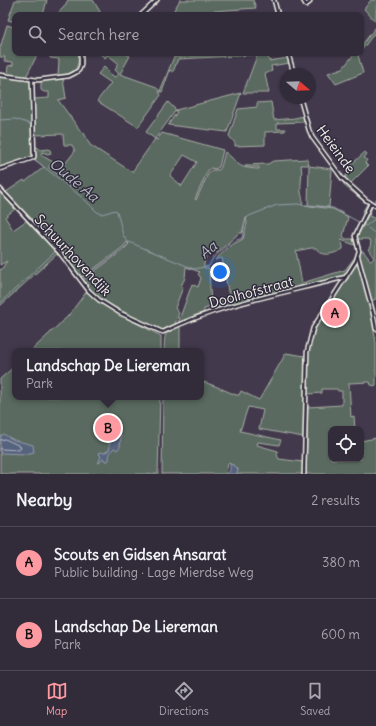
<!DOCTYPE html>
<meta charset="utf-8">
<style>
:root{--surface:#322b3a;--page:#3d3745;--text:#f1f3f6;--muted:#a8a7af;--line:#4d4754;--accent:#ff9aa2}
body{margin:0;font-family:Delius,sans-serif;background:var(--page);color:var(--text)}
.controls{position:absolute;right:12px;bottom:12px;display:grid;overflow:hidden;border-radius:8px;box-shadow:0 1px 3px #0004}
.controls button{width:36px;height:36px;display:grid;place-items:center;padding:0;border:0;border-bottom:1px solid var(--line);background:var(--surface);color:var(--text);font:20px sans-serif}
.compass{position:absolute;left:280px;top:68px;width:36px;height:36px;border-radius:50%;background:var(--surface);box-shadow:0 1px 3px #0004;rotate:109deg}
.you{position:absolute;left:220px;top:272px;width:14px;height:14px;margin:-10px;border:3px solid #fff;border-radius:50%;background:#1a73e8;box-shadow:0 0 0 6px #1a73e833}
.badge{display:grid;place-items:center;width:26px;height:26px;border-radius:50%;background:var(--accent);color:#111;font-size:13px;font-weight:700}
.pin{position:absolute;translate:-50% -50%;border:2px solid #fff;box-shadow:0 1px 4px #0006}
.popup{position:absolute;left:12px;top:348px;width:192px;height:52px;box-sizing:border-box;display:grid;place-content:center;border-radius:8px;background:var(--surface);filter:drop-shadow(0 1px 3px #0005);font-size:13px;white-space:nowrap;color:var(--muted)}
.popup b{font-size:15px;color:var(--text)}
.popup::after{content:'';position:absolute;left:50%;top:100%;margin-left:-8px;border:8px solid transparent;border-top-color:var(--surface)}
.list{margin:0;padding:0;list-style:none}
h2{display:flex;justify-content:space-between;align-items:center;height:52px;margin:0;padding:0 16px;font-size:17px}
h2 small{font-size:13px;font-weight:400;color:var(--muted)}
.list li{display:grid;grid-template-columns:26px 1fr auto;gap:12px;align-items:center;box-sizing:border-box;height:72px;padding:0 16px;border-top:1px solid var(--line)}
.list b{display:block;font-size:15px;white-space:nowrap}
.list p{margin:0;font-size:13px;white-space:nowrap;color:var(--muted)}
.list em{font-size:13px;font-style:normal;color:var(--muted)}
.icon{flex:none;width:22px;height:22px;fill:none;stroke:currentColor;stroke-width:2;stroke-linecap:round;stroke-linejoin:round}
.map{position:relative;flex:none;width:376px;height:474px;overflow:hidden}
.search{position:absolute;background:var(--surface);box-shadow:0 1px 3px #0004;left:12px;right:12px;top:12px;height:44px;display:flex;align-items:center;gap:10px;box-sizing:border-box;padding:0 14px;border-radius:8px;color:var(--muted);font-size:15px}
.sheet{height:196px;background:var(--surface)}
nav{display:flex;justify-content:space-around;align-items:center;box-sizing:border-box;height:56px;border-top:1px solid var(--line);background:var(--surface);font-size:11px;color:var(--muted)}
nav a{display:grid;justify-items:center;gap:2px}
nav .on{color:var(--accent)}
.map>svg:first-child{display:block}
.green{fill:#5a6a61;stroke:#a7aea4;fill-rule:evenodd}
.water{fill:#56637f;stroke:#959ca9}
.lines{fill:none;stroke-linecap:round;stroke-linejoin:round}
.shore{stroke:#b5b8be;stroke-width:1}
.stream{stroke:#959ca9;stroke-width:1}
.minor-casing{stroke:#f4f1e8;stroke-width:5.5}
.minor{stroke:#2f2a3d;stroke-width:2.5}
.labels{text-anchor:middle;stroke-width:3;stroke-linejoin:round;paint-order:stroke}
.street-label{font-size:14px;fill:#f4f1e8;stroke:#2f2a3d}
.water-label{font-size:15px;font-style:italic;fill:#b5b8be;stroke:#2f2a3d}
</style>
<div class="map">
<svg width="376" height="474" viewBox="0 0 376 474">
<rect width="100%" height="100%" fill="#43394d"/>
<filter id="ink" filterUnits="userSpaceOnUse"><feTurbulence type="fractalNoise" baseFrequency=".025" numOctaves="2"/><feDisplacementMap in="SourceGraphic" scale="8" xChannelSelector="R" yChannelSelector="G"/><feConvolveMatrix kernelMatrix="1 2 1 2 8 2 1 2 1" color-interpolation-filters="sRGB"/></filter>
<g filter="url(#ink)">
<g class="green">
<polygon points="15,0 47,0 43,15 15,15 15,22 8,20"/>
<polygon points="68,0 93,0 102,15 56,15 64,7"/>
<polygon points="180,0 253,0 256,8 214,11 213,15 171,15"/>
<polygon points="371,0 376,0 376,22 364,9"/>
<polygon points="7,25 14,27 15,26 15,53 38,53 26,77 7,75 8,66 13,65 13,62 4,61 5,57 0,57 0,48"/>
<polygon points="376,27 376,31 361,51 361,46"/>
<path d="M 51,53 L 79,53 C 78,71 75,73 58,76 L 59,59 L 50,58 Z"/>
<polygon points="99,53 124,53 130,56 120,74 154,86 160,91 174,57 236,53 255,53 255,55 178,59 173,72 170,70 162,92 159,92 161,95 138,127 97,101 111,83 98,74 104,67 113,76 115,77 119,74 115,70 117,67 116,66 118,63 108,55 105,58"/>
<polygon points="258,53 267,53 269,61 288,58 289,63 271,66 272,71 265,74 269,93 243,93"/>
<polygon points="355,53 360,53 358,55 363,73 336,84 328,73 343,68"/>
<polygon points="0,77 29,80 31,82 32,123 31,124 32,157 0,167"/>
<path d="M 63,79 L 66,98 L 58,100 L 82,133 L 84,133 L 90,145 L 132,172 L 155,139 L 146,132 L 168,102 L 176,110 L 241,93 L 227,132 L 168,125 L 177,112 L 176,110 L 155,139 L 157,140 L 162,133 L 223,150 L 219,167 L 215,169 L 211,168 L 208,170 L 195,199 L 196,200 L 209,172 L 212,170 L 219,170 L 221,167 L 225,152 C 241,164 235,168 259,169 L 259,167 L 246,167 L 245,165 L 268,164 L 273,161 L 307,159 L 309,165 L 301,165 C 303,174 300,183 301,192 C 302,198 304,200 302,205 L 333,209 L 348,217 L 343,236 L 346,239 L 353,239 L 355,245 L 341,240 L 343,246 L 343,249 C 334,254 322,258 316,248 L 311,248 L 296,251 L 302,283 L 345,270 L 355,257 L 356,258 L 345,276 L 219,309 L 218,301 L 229,297 C 227,284 224,272 222,258 L 215,260 L 231,245 L 243,239 L 247,223 L 246,217 L 242,233 L 239,233 L 217,253 L 208,249 L 204,264 L 204,268 L 209,268 L 211,307 L 204,309 L 204,312 L 178,323 L 192,284 L 198,287 L 201,278 L 198,274 L 200,272 L 186,267 L 185,278 L 181,286 L 183,287 L 175,308 L 179,313 L 175,324 L 163,330 L 158,329 L 104,302 L 98,298 L 83,280 L 123,250 L 129,244 L 127,242 L 123,247 L 83,277 L 82,276 L 78,280 L 65,264 L 69,261 L 62,252 L 58,256 L 57,254 L 0,306 L 0,269 L 1,270 L 7,261 L 0,265 L 0,191 L 15,209 L 5,217 L 13,230 L 26,221 L 42,236 L 44,236 L 6,192 L 24,180 L 25,182 L 44,167 L 34,159 L 36,157 L 35,148 L 37,147 L 41,150 L 49,149 L 50,150 L 51,153 L 48,154 L 42,152 L 41,155 L 53,162 L 49,166 L 49,168 L 57,174 L 75,151 L 72,145 L 64,145 L 63,134 L 35,135 L 34,99 L 49,98 L 49,92 L 44,92 L 41,90 L 41,81 ZM 184,155 L 197,162 L 181,187 L 181,185 L 170,176 Z"/>
<polygon points="271,102 274,120 295,118 303,116 304,122 277,123 277,129 285,129 285,131 265,132 265,145 235,146 235,143 229,136 238,109 257,107 257,103"/>
<polygon points="365,152 367,154 364,158 367,160 365,163 368,166 351,183 345,178 351,165"/>
<polygon points="309,166 332,169 329,207 308,205"/>
<polygon points="336,174 337,174 370,203 364,215 362,213 367,204 350,190 347,188"/>
<path d="M 376,199 L 376,204 L 372,206 L 369,216 L 376,219 L 376,299 L 369,302 L 376,343 L 376,386 L 371,385 L 370,382 L 349,383 L 351,417 L 354,416 L 355,429 L 331,429 L 331,459 L 361,459 L 361,441 L 376,438 L 376,474 L 306,474 L 308,407 L 342,405 L 342,391 L 338,391 L 337,389 L 322,389 L 322,393 L 308,394 C 308,382 306,369 307,357 C 310,326 341,287 358,260 L 360,252 L 363,251 L 371,261 L 374,258 L 368,249 L 370,247 L 371,241 L 368,239 L 357,239 L 357,238 Z"/>
<path d="M 87,291 C 107,311 134,321 159,335 L 161,336 L 161,351 L 31,351 L 68,316 Z"/>
<path d="M 180,326 L 180,351 L 164,351 C 165,333 163,334 180,326 Z"/>
<polygon points="286,353 305,356 304,431 303,431 303,437 259,429 263,410 248,407 240,431 281,440 279,445 258,442 257,445 278,451 277,455 279,459 303,462 302,474 237,474 238,469 235,466 228,463 226,474 162,474 163,397 201,397 201,381 215,386 236,395 239,395 241,391 259,400"/>
<polygon points="15,366 15,397 160,397 158,474 0,474 0,379"/>
</g>
<g class="water">
<path d="M 120,432 L 121,435 L 120,447 L 117,450 L 114,448 C 110,451 109,455 109,460 L 106,462 L 104,459 L 103,459 L 98,464 L 101,456 L 98,453 L 101,452 L 104,453 L 109,450 L 110,447 L 109,444 Z"/>
<polygon points="3,434 14,440 33,445 34,452 26,454 0,453 0,438"/>
<polygon points="230,464 235,466 238,469 237,474 227,474 230,470"/>
</g>
<g class="lines">
<polyline class="shore" points="0,440 5,439 20,446 21,448 19,450 0,449"/>
<g class="stream">
<polyline points="0,120 15,119 31,124 32,156"/>
<polyline points="34,159 84,199 97,212 102,214 115,210 117,211 123,235 128,242"/>
<polyline points="368,228 376,234"/>
<polyline points="58,249 82,279 124,248 129,242 194,269 209,266 213,258 232,242 242,238 246,219 249,216 277,205 297,204 333,208 366,226 373,220 376,221"/>
<polyline points="0,303 56,251"/>
</g>
<g class="minor-casing">
<g id="minor">
<polyline points="274,0 278,15"/>
<polyline points="303,0 306,5 310,2"/>
<polyline points="141,15 157,0"/>
<polyline points="288,53 294,74"/>
<polyline points="0,75 38,80 69,76 75,73 79,70 81,65 81,53"/>
<polyline points="300,98 309,130 312,137 342,178 366,200 376,206"/>
<polyline points="0,169 33,158 34,157 32,80"/>
<path d="M 0,189 L 60,253 L 89,291 L 99,300 L 120,313 L 160,331 L 163,332 C 220,304 285,293 346,277"/>
<polyline points="358,257 373,313 376,329"/>
<polyline points="304,474 307,352 313,328 356,261 359,251 355,236 371,203"/>
</g>
</g>
<use href="#minor" class="minor"/>
</g>
</g>
<g class="labels">
<g class="street-label">
<text transform="translate(336 149) rotate(54)" y="5">Heieinde</text>
<text transform="translate(73 255) rotate(47)" y="5">Schuurhovendijk</text>
<text transform="translate(251 292) rotate(-15)" y="5">Doolhofstraat</text>
</g>
<g class="water-label">
<text transform="translate(74 180) rotate(40)" y="5">Oude Aa</text>
<text transform="translate(208 250) rotate(-41)" y="5">Aa</text>
</g>
</g>
</svg>
<div class="controls">
<button><svg class="icon" aria-label="locate" viewBox="0 0 24 24"><circle cx="12" cy="12" r="6"/><path d="M12 2v4M12 18v4M2 12h4M18 12h4"/></svg></button>
</div>
<svg class="compass" viewBox="-18 -18 36 36"><path d="M0-13l5 13h-10z" fill="#e53935"/><path d="M0 13l5-13h-10z" fill="#a8a7af"/></svg>
<div class="you"></div>
<div class="pin badge" style="left:335px;top:313px">A</div>
<div class="pin badge" style="left:108px;top:428px">B</div>
<div class="popup"><b>Landschap De Liereman</b>Park</div>
<div class="search"><svg class="icon" aria-label="search" viewBox="0 0 24 24"><circle cx="10" cy="10" r="6"/><path d="M15 15l6 6"/></svg>Search here</div>
</div>
<section class="sheet">
<h2>Nearby<small>2 results</small></h2>
<ul class="list">
<li><span class="badge">A</span><div><b>Scouts en Gidsen Ansarat</b><p>Public building · Lage Mierdse Weg</p></div><em>380 m</em></li>
<li><span class="badge">B</span><div><b>Landschap De Liereman</b><p>Park</p></div><em>600 m</em></li>
</ul>
</section>
<nav>
<a class="on"><svg class="icon" aria-label="map" viewBox="0 0 24 24"><path d="M3 6l6-2 6 2 6-2v14l-6 2-6-2-6 2zM9 4v14M15 6v14"/></svg>Map</a>
<a><svg class="icon" aria-label="directions" viewBox="0 0 24 24"><path d="M12 3l9 9-9 9-9-9zM9 14v-3h6M13 9l2 2-2 2"/></svg>Directions</a>
<a><svg class="icon" aria-label="saved" viewBox="0 0 24 24"><path d="M7 4h10v16l-5-4-5 4z"/></svg>Saved</a>
</nav>
